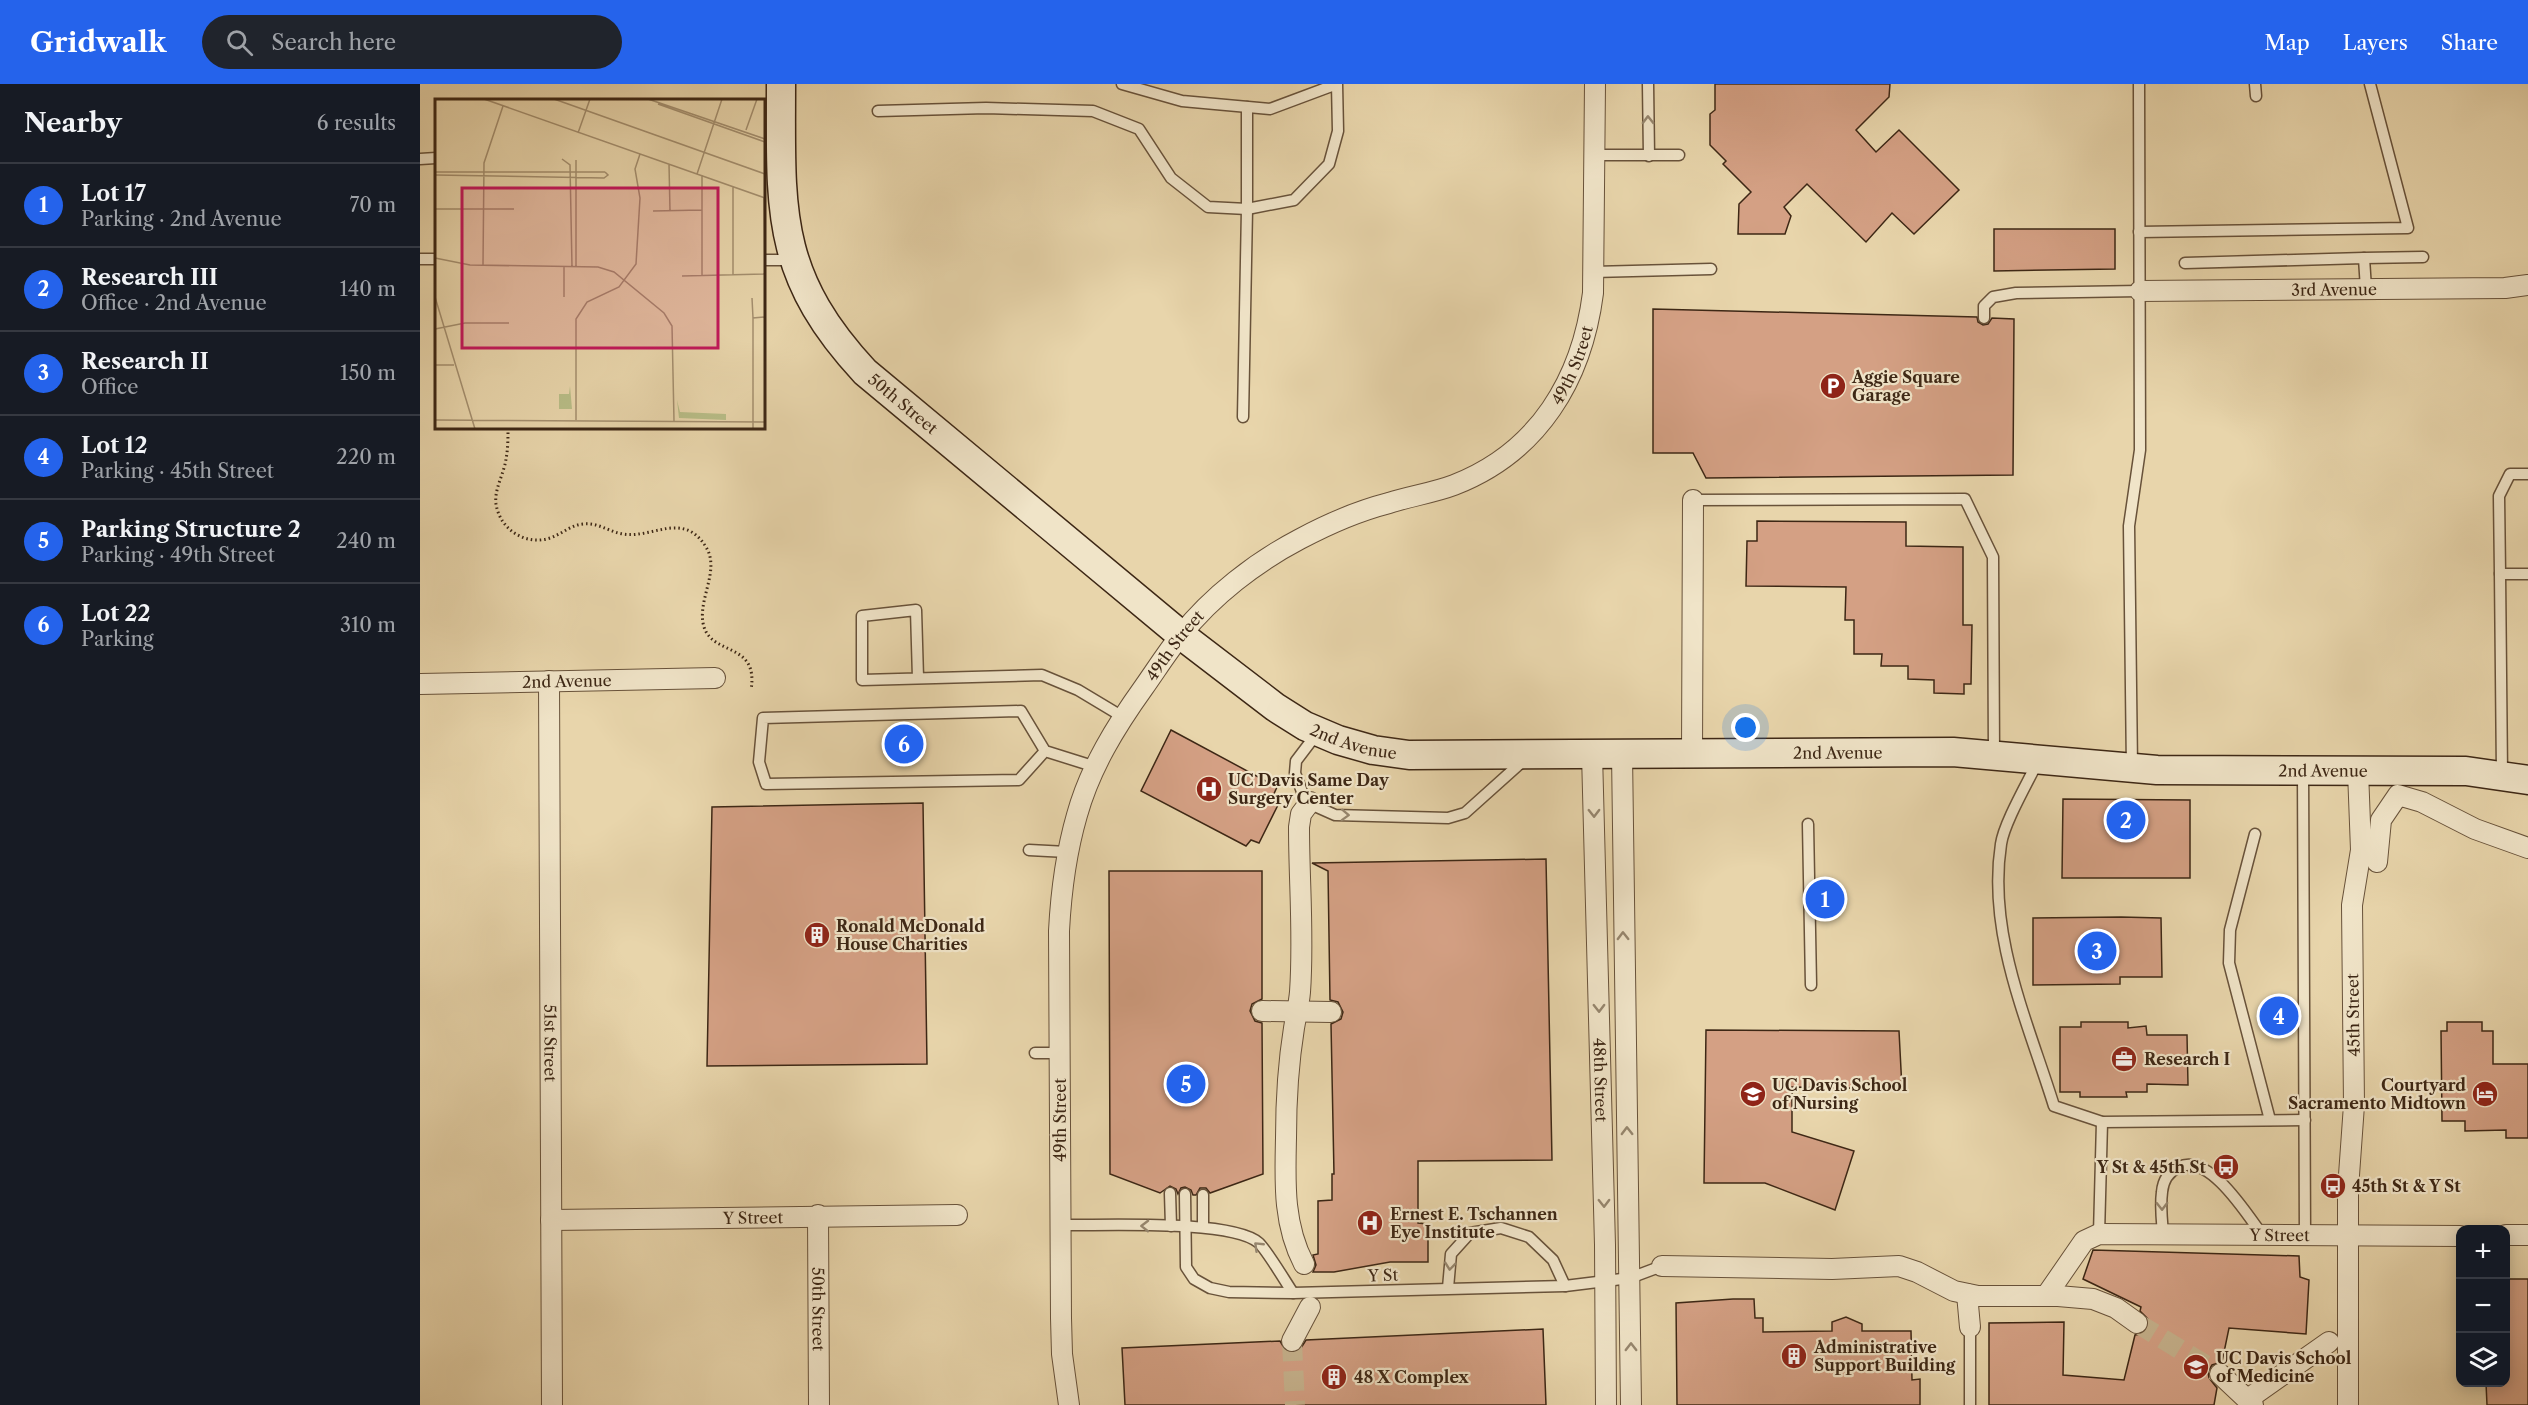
<!DOCTYPE html>
<meta charset="utf-8">
<style>
:root{--surface:#171b24;--page:#20242c;--text:#f1f3f6;--muted:#9ea1a6;--line:#363941;--accent:#2563eb}
body{margin:0;font-family:"Libre Caslon Text",serif;background:var(--page);color:var(--text)}
.controls{position:absolute;right:18px;bottom:18px;display:grid;overflow:hidden;border-radius:12px;box-shadow:0 3px 15px #0003}
.controls button{width:54px;height:54px;display:grid;place-items:center;padding:0;border:0;border-bottom:2px solid var(--line);background:var(--surface);color:var(--text);font:30px sans-serif}
.you{position:absolute;left:1326px;top:644px;width:21px;height:21px;margin:-15px;border:4px solid #fff;border-radius:50%;background:#1a73e8;box-shadow:0 0 0 9px #1a73e833}
.badge{display:grid;place-items:center;width:39px;height:39px;border-radius:50%;background:var(--accent);color:#fff;font-size:20px;font-weight:700}
.pin{position:absolute;translate:-50% -50%;border:3px solid #fff;box-shadow:0 2px 6px #0006}
.list{margin:0;padding:0;list-style:none}
h2{display:flex;justify-content:space-between;align-items:center;height:78px;margin:0;padding:0 24px;font-size:26px}
h2 small{font-size:20px;font-weight:400;color:var(--muted)}
.list li{display:grid;grid-template-columns:39px 1fr auto;gap:18px;align-items:center;box-sizing:border-box;height:84px;padding:0 24px;border-top:2px solid var(--line)}
.list b{display:block;font-size:22px;white-space:nowrap}
.list p{margin:0;font-size:20px;white-space:nowrap;color:var(--muted)}
.list em{font-size:20px;font-style:normal;color:var(--muted)}
.icon{flex:none;width:33px;height:33px;fill:none;stroke:currentColor;stroke-width:2;stroke-linecap:round;stroke-linejoin:round}
.map{position:relative;flex:none;width:2108px;height:1321px;overflow:hidden}
header{display:flex;align-items:center;gap:36px;box-sizing:border-box;height:84px;padding:0 30px;background:var(--accent);color:#fff}
header strong{font-size:28px}
nav{display:flex;gap:33px;margin-inline-start:auto;font-size:21px}
.search{width:420px;height:54px;background:var(--page);display:flex;align-items:center;gap:15px;box-sizing:border-box;padding:0 21px;border-radius:33px;color:var(--muted);font-size:22px}
main{display:flex}
aside{flex:1;background:var(--surface)}
.map>svg:first-child{display:block}
.building{fill:#d4a084;stroke:#3d2715;stroke-width:1.5}
.lines{fill:none;stroke-linecap:round;stroke-linejoin:round}
.street-tunnel{stroke:#c6b28d;stroke-width:20;stroke-dasharray:20 10;stroke-linecap:butt}
.lane-casing{stroke:#68523a;stroke-width:13}
.street-casing{stroke:#68523a;stroke-width:22}
.secondary-casing{stroke:#3d2715;stroke-width:31}
.path{stroke:#3d2715;stroke-width:3;stroke-dasharray:1.5 3;stroke-linecap:butt}
.lane{stroke:#f0e4c8;stroke-width:10}
.street{stroke:#f0e4c8;stroke-width:20}
.secondary{stroke:#f0e4c8;stroke-width:28}
.oneway{stroke:#96866e}
.labels{text-anchor:middle;stroke-width:4.5;stroke-linejoin:round;paint-order:stroke}
.street-label{font-size:16px;fill:#3d2715;stroke:#f0e4c8}
.poi-label{font-size:16px;font-weight:bold;fill:#3d2715;stroke:#f0e4c8;text-anchor:start}
.inset-road{fill:none;stroke:#a48f6f;stroke-width:1.5}
.view{fill:#c2185b;fill-opacity:0.15;stroke:#c2185b;stroke-width:3}
.inset-edge{fill:none;stroke:#3d2715;stroke-width:3}
</style>
<header>
<strong>Gridwalk</strong>
<div class="search"><svg class="icon" aria-label="search" viewBox="0 0 24 24"><circle cx="10" cy="10" r="6"/><path d="M15 15l6 6"/></svg>Search here</div>
<nav><a>Map</a><a>Layers</a><a>Share</a></nav>
</header>
<main>
<aside>
<h2>Nearby<small>6 results</small></h2>
<ul class="list">
<li><span class="badge">1</span><div><b>Lot 17</b><p>Parking · 2nd Avenue</p></div><em>70 m</em></li>
<li><span class="badge">2</span><div><b>Research III</b><p>Office · 2nd Avenue</p></div><em>140 m</em></li>
<li><span class="badge">3</span><div><b>Research II</b><p>Office</p></div><em>150 m</em></li>
<li><span class="badge">4</span><div><b>Lot 12</b><p>Parking · 45th Street</p></div><em>220 m</em></li>
<li><span class="badge">5</span><div><b>Parking Structure 2</b><p>Parking · 49th Street</p></div><em>240 m</em></li>
<li><span class="badge">6</span><div><b>Lot 22</b><p>Parking</p></div><em>310 m</em></li>
</ul>
</aside>
<div class="map">
<svg width="2108" height="1321" viewBox="0 0 2108 1321">
<rect width="100%" height="100%" fill="#e8d5ab"/>
<filter id="stains"><feTurbulence type="fractalNoise" baseFrequency=".00333" numOctaves="4"/><feColorMatrix values="0 0 0 0 .2 0 0 0 0 .09 0 0 0 0 .02 0 0 0 .5 -.17"/></filter>
<radialGradient id="worn" r=".72"><stop offset=".6" stop-color="#630" stop-opacity="0"/><stop offset="1" stop-color="#630" stop-opacity=".3"/></radialGradient>
<g class="building">
<polygon points="1295,0 1470,0 1469,13 1436,46 1456,68 1479,46 1539,106 1494,150 1472,129 1446,158 1387,100 1364,123 1371,132 1365,150 1318,150 1319,120 1331,108 1303,80 1306,77 1290,61 1290,30 1295,26"/>
<polygon points="1574,145 1695,145 1695,185 1574,187"/>
<polygon points="1233,225 1557,233 1558,238 1563,241 1568,240 1572,234 1594,235 1593,391 1286,394 1273,369 1233,369"/>
<polygon points="1337,437 1486,438 1486,462 1543,463 1543,541 1552,541 1551,600 1544,600 1544,610 1514,609 1514,596 1488,595 1488,582 1461,582 1462,570 1434,570 1434,536 1425,536 1426,503 1326,502 1327,457 1337,457"/>
<polygon points="751,646 857,703 852,714 860,717 839,759 831,756 826,762 721,707"/>
<polygon points="1643,715 1770,716 1770,794 1642,794"/>
<polygon points="503,719 507,980 287,982 292,723"/>
<polygon points="1126,775 1132,1076 998,1077 998,1139 1008,1140 1008,1178 970,1178 914,1188 893,1188 896,1181 893,1171 898,1170 898,1117 912,1116 912,1090 914,1090 911,940 921,935 923,928 918,918 910,916 908,787 892,779"/>
<polygon points="689,787 842,787 842,915 832,920 830,927 835,937 842,939 843,1090 790,1109 786,1104 780,1104 776,1111 773,1111 771,1106 765,1103 761,1104 758,1110 756,1105 750,1102 740,1109 690,1090"/>
<polygon points="1701,833 1741,834 1742,893 1700,893 1700,900 1613,901 1613,834"/>
<polygon points="1661,938 1708,938 1708,944 1726,942 1727,951 1767,951 1768,1001 1727,1000 1727,1008 1706,1008 1707,1013 1660,1013 1660,1008 1640,1008 1640,943 1661,943"/>
<polygon points="2027,938 2062,938 2062,947 2073,947 2073,980 2108,980 2108,1054 2086,1054 2086,1046 2045,1047 2045,1037 2022,1037 2021,947 2027,947"/>
<polygon points="1286,946 1479,947 1482,1005 1372,1003 1372,1048 1434,1067 1415,1126 1345,1099 1284,1099"/>
<polygon points="1673,1166 1879,1172 1880,1193 1889,1196 1886,1250 1809,1244 1802,1278 1792,1281 1788,1288 1789,1294 1797,1304 1794,1321 1569,1321 1569,1239 1644,1238 1643,1291 1704,1296 1715,1251 1721,1250 1726,1246 1728,1235 1720,1227 1721,1223 1663,1195"/>
<polygon points="2085,1195 2108,1195 2108,1321 2067,1321 2066,1299 2085,1299"/>
<polygon points="1313,1215 1334,1215 1335,1234 1343,1234 1343,1248 1412,1247 1412,1238 1426,1233 1442,1240 1442,1247 1491,1247 1492,1296 1500,1295 1500,1321 1257,1321 1256,1219"/>
<polygon points="1123,1245 1126,1321 705,1321 702,1264 860,1257 866,1267 873,1269 879,1267 886,1256"/>
</g>
<g class="lines">
<g class="street-tunnel">
<polyline points="1717,1239 1800,1290"/>
<polyline points="872,1257 875,1321"/>
</g>
<g class="lane-casing">
<g id="lane">
<polyline points="1228,0 1229,72"/>
<polyline points="1835,0 1836,12"/>
<polyline points="458,27 566,24 673,27 719,45 751,94 788,123 827,125 874,116 909,80 918,47 917,0 850,25 762,17 702,0"/>
<polyline points="1174,71 1259,71"/>
<polyline points="0,75 16,74"/>
<polyline points="1719,148 1988,144 1950,0"/>
<polyline points="1944,174 2003,173"/>
<polyline points="0,175 16,175"/>
<polyline points="344,176 373,176"/>
<polyline points="1765,179 1944,174 1946,205"/>
<polyline points="1173,188 1291,185"/>
<polyline points="1564,234 1564,222 1573,213 1596,209 1720,207"/>
<polyline points="823,333 827,125 827,23"/>
<polyline points="1273,416 1545,415 1573,473 1574,671"/>
<polyline points="2080,490 2079,412 2090,390 2108,390"/>
<polyline points="498,594 496,526 442,532 442,596 622,591 658,606 703,633"/>
<polyline points="898,648 876,677 875,689 884,713 897,723 915,731 1028,734 1045,729 1104,676"/>
<polyline points="625,667 601,627 343,634 339,678 346,700 599,696 625,667 676,683"/>
<path d="M 1618,677 C 1608,698 1584,739 1581,760 C 1567,850 1608,938 1634,1022 L 1682,1038 L 1885,1036"/>
<polyline points="1712,684 1709,442 1720,366 1719,0"/>
<polyline points="1883,687 1885,1152"/>
<polyline points="2082,690 2080,490 2108,490"/>
<polyline points="1388,740 1391,901"/>
<polyline points="1835,750 1810,846 1809,879 1850,1036"/>
<polyline points="609,766 647,768"/>
<polyline points="615,969 640,969"/>
<polyline points="750,1109 751,1142"/>
<polyline points="765,1110 766,1183 774,1195 790,1204 809,1208 873,1209 1145,1202 1210,1194 1242,1182"/>
<polyline points="783,1111 783,1143"/>
<path d="M 640,1141 C 681,1142 812,1135 839,1159 C 848,1168 865,1197 873,1209"/>
<polyline points="1679,1150 1682,1038"/>
<path d="M 1743,1150 C 1742,1137 1740,1122 1742,1108 C 1743,1097 1748,1088 1759,1083 C 1789,1068 1828,1132 1843,1152"/>
<polyline points="1028,1204 1031,1170 1050,1149 1081,1144 1109,1153 1133,1176 1145,1202"/>
<polyline points="1550,1243 1550,1321"/>
</g>
</g>
<g class="street-casing">
<g id="street">
<path id="s1" d="M 1720,207 L 2085,204 L 2108,201"/>
<path id="s2" d="M 129,597 L 132,1321"/>
<path id="s3" d="M 0,600 L 295,594"/>
<path id="s4" d="M 1172,670 L 1185,1161 L 1186,1321"/>
<polyline points="1202,670 1211,1321"/>
<polyline points="1272,670 1273,416"/>
<polyline points="1957,778 1961,736 1978,711 2002,718 2055,745 2108,764"/>
<polyline points="842,927 911,928"/>
<path id="s5" d="M 398,1131 L 399,1321"/>
<path id="s6" d="M 131,1136 L 537,1131"/>
<polyline points="2086,1151 2108,1151"/>
<path d="M 884,1180 C 863,1140 865,1098 866,1054 C 866,1018 868,981 874,944 C 876,932 879,920 880,908 C 884,853 879,798 879,743 L 881,730 L 890,718"/>
<polyline points="1242,1182 1412,1185 1479,1182 1497,1188 1534,1207 1558,1212 1638,1212 1673,1215 1696,1224 1717,1239"/>
<polyline points="1547,1210 1550,1243"/>
<path id="s7" d="M 1626,1212 L 1664,1157 L 1679,1150 L 2040,1152"/>
<polyline points="872,1257 890,1223"/>
<polyline points="1800,1290 1833,1321"/>
<polyline points="1828,1315 1909,1258"/>
<path id="s8" d="M 649,1321 L 642,1270 L 641,1234 L 639,847 C 641,808 646,769 657,731 C 670,684 696,642 724,603 C 736,586 748,567 761,551 C 792,512 836,478 880,455 C 908,440 938,427 969,419 C 990,412 1013,409 1034,401 C 1119,368 1162,295 1173,209 L 1175,0"/>
<polyline points="1928,1321 1928,1105 1934,1021 1932,821 1941,766 1938,687"/>
</g>
</g>
<g class="secondary-casing">
<g id="secondary">
<path id="s9" d="M 361,0 C 361,125 354,190 445,288 L 761,551 L 855,623 L 885,642 L 918,656 L 953,666 L 989,671 L 1533,668 L 1737,686 L 2046,687 L 2108,696"/>
</g>
</g>
<path class="path" d="M 88,344 C 88,354 88,365 86,375 C 84,390 74,405 76,420 C 80,446 106,462 130,454 C 142,450 151,441 163,440 C 178,438 189,448 203,450 C 233,455 263,426 286,463 C 301,487 276,517 284,543 C 293,572 339,558 331,606"/>
<use href="#lane" class="lane"/>
<use href="#street" class="street"/>
<use href="#secondary" class="secondary"/>
</g>
<defs><path id="oneway-chevron" d="M-2-3.5L2.5 0L-2 3.5" fill="none" stroke-width="1.6" stroke-linecap="round" stroke-linejoin="round" transform="scale(1.5)"/></defs>
<g class="oneway">
<use href="#oneway-chevron" transform="translate(1228 36) rotate(-91)"/>
<use href="#oneway-chevron" transform="translate(1174 729) rotate(89)"/>
<use href="#oneway-chevron" transform="translate(925 731) rotate(2)"/>
<use href="#oneway-chevron" transform="translate(1203 852) rotate(-91)"/>
<use href="#oneway-chevron" transform="translate(1179 924) rotate(89)"/>
<use href="#oneway-chevron" transform="translate(1207 1047) rotate(-91)"/>
<use href="#oneway-chevron" transform="translate(1184 1119) rotate(89)"/>
<use href="#oneway-chevron" transform="translate(1742 1122) rotate(89)"/>
<use href="#oneway-chevron" transform="translate(725 1142) rotate(-179)"/>
<use href="#oneway-chevron" transform="translate(838 1162) rotate(-136)"/>
<use href="#oneway-chevron" transform="translate(1030 1182) rotate(96)"/>
<use href="#oneway-chevron" transform="translate(1211 1263) rotate(-90)"/>
</g>
<defs>
<g id="parking-disc" transform="scale(1.35)"><circle r="9.5" fill="#8f2418" stroke="#f0e4c8"/><path d="M-3.5-5.5H1a3.5 3.5 0 0 1 0 7H-1V5.5H-3.5ZM-1-3.4V-.6H.8a1.4 1.4 0 0 0 0-2.8Z" fill="#fff"/></g>
<g id="hospital-disc" transform="scale(1.35)"><circle r="9.5" fill="#8f2418" stroke="#f0e4c8"/><path d="M-5-5h3v3.5h4V-5h3V5h-3V1.5h-4V5h-3Z" fill="#fff"/></g>
<g id="building-disc" transform="scale(1.35)"><circle r="9.5" fill="#8f2418" stroke="#f0e4c8"/><path d="M-4-6H4V6H1V3H-1V6H-4ZM-2.5-4.3h1.7v1.8h-1.7ZM.8-4.3h1.7v1.8H.8ZM-2.5-1h1.7V.8h-1.7ZM.8-1h1.7V.8H.8Z" fill="#fff"/></g>
<g id="office-disc" transform="scale(1.35)"><circle r="9.5" fill="#8f2418" stroke="#f0e4c8"/><path d="M-6-3h4V-5.5h4V-3h4V5H-6ZM-1-4.5V-3h2v-1.5ZM-6 0V1H6V0Z" fill="#fff"/></g>
<g id="university-disc" transform="scale(1.35)"><circle r="9.5" fill="#8f2418" stroke="#f0e4c8"/><path d="M0-5L7-2L0 1L-7-2ZM-4 1L0 2.5L4 1V4Q0 6-4 4Z" fill="#fff"/></g>
<g id="hotel-disc" transform="scale(1.35)"><circle r="9.5" fill="#8f2418" stroke="#f0e4c8"/><path d="M-6-4.5h1.5V1H6V5H4.5V3h-9V5H-6ZM-4 0a1.8 1.8 0 1 1 3.6 0ZM.5 0V-2.5h3Q6-2.5 6 0Z" fill="#fff"/></g>
<g id="bus-disc" transform="scale(1.35)"><circle r="9.5" fill="#8f2418" stroke="#f0e4c8"/><path d="M-5-6H5V4H4V6H2V4H-2V6H-4V4H-5ZM-3.5-4V0h7V-4ZM-3.5 1.2v1.5H-2V1.2ZM2 1.2v1.5H3.5V1.2Z" fill="#fff"/></g>
</defs>
<g fill-rule="evenodd">
<use href="#parking-disc" x="1413" y="302"/>
<use href="#hospital-disc" x="789" y="705"/>
<use href="#building-disc" x="397" y="851"/>
<use href="#office-disc" x="1704" y="975"/>
<use href="#university-disc" x="1333" y="1010"/>
<use href="#hotel-disc" x="2065" y="1010"/>
<use href="#bus-disc" x="1806" y="1083"/>
<use href="#bus-disc" x="1913" y="1102"/>
<use href="#hospital-disc" x="950" y="1139"/>
<use href="#building-disc" x="1374" y="1272"/>
<use href="#university-disc" x="1776" y="1283"/>
<use href="#building-disc" x="914" y="1293"/>
</g>
<g class="labels">
<g class="street-label">
<text dy="6" stroke="none"><textPath href="#s1" startOffset="194">3rd Avenue</textPath></text>
<text dy="6" stroke="none"><textPath href="#s8" startOffset="1293">49th Street</textPath></text>
<text dy="6" stroke="none"><textPath href="#s9" startOffset="360">50th Street</textPath></text>
<text dy="6" stroke="none"><textPath href="#s8" startOffset="789">49th Street</textPath></text>
<text dy="6" stroke="none"><textPath href="#s3" startOffset="147">2nd Avenue</textPath></text>
<text dy="6" stroke="none"><textPath href="#s9" startOffset="927">2nd Avenue</textPath></text>
<text dy="6" stroke="none"><textPath href="#s9" startOffset="1413">2nd Avenue</textPath></text>
<text dy="6" stroke="none"><textPath href="#s9" startOffset="1899">2nd Avenue</textPath></text>
<text transform="translate(1933 931) rotate(-91)" y="6">45th Street</text>
<text dy="6" stroke="none"><textPath href="#s2" startOffset="362">51st Street</textPath></text>
<text dy="6" stroke="none"><textPath href="#s4" startOffset="326">48th Street</textPath></text>
<text transform="translate(640 1036) rotate(-90)" y="6">49th Street</text>
<text dy="6" stroke="none"><textPath href="#s6" startOffset="202">Y Street</textPath></text>
<text dy="6" stroke="none"><textPath href="#s7" startOffset="264">Y Street</textPath></text>
<text transform="translate(963 1191) rotate(-2)" y="6">Y St</text>
<text dy="6" stroke="none"><textPath href="#s5" startOffset="94">50th Street</textPath></text>
</g>
<g class="poi-label">
<text x="1432" y="299">Aggie Square<tspan x="1432" dy="18">Garage</tspan></text>
<text x="808" y="702">UC Davis Same Day<tspan x="808" dy="18">Surgery Center</tspan></text>
<text x="416" y="848">Ronald McDonald<tspan x="416" dy="18">House Charities</tspan></text>
<text x="1724" y="981">Research I</text>
<text x="1352" y="1007">UC Davis School<tspan x="1352" dy="18">of Nursing</tspan></text>
<text x="2046" y="1007" text-anchor="end">Courtyard<tspan x="2046" dy="18">Sacramento Midtown</tspan></text>
<text x="1786" y="1089" text-anchor="end">Y St &amp; 45th St</text>
<text x="1932" y="1108">45th St &amp; Y St</text>
<text x="970" y="1136">Ernest E. Tschannen<tspan x="970" dy="18">Eye Institute</tspan></text>
<text x="1394" y="1269">Administrative<tspan x="1394" dy="18">Support Building</tspan></text>
<text x="1796" y="1280">UC Davis School<tspan x="1796" dy="18">of Medicine</tspan></text>
<text x="934" y="1299">48 X Complex</text>
</g>
</g>
<g transform="translate(15 15)">
<rect width="330" height="330" fill="#e8d5ab"/>
<path d="M 135,287 L 137,310 L 124,310 L 124,295 L 134,295 ZM 242,301 L 245,313 L 291,315 L 291,321 L 244,319 Z" fill="#b8bd87"/>
<path class="inset-road" d="M 49,0 L 330,99M 119,0 L 330,75M 213,0 L 330,40M 223,5 L 330,43M 311,31 L 322,0M 143,34 L 155,0M 127,60 L 135,66 L 137,168M 141,61 L 141,168M 234,65 L 235,112M 0,73 L 170,73M 262,75 L 287,0M 0,76 L 169,79 L 173,76 L 170,73M 267,76 L 267,177M 298,87 L 298,176M 329,98 L 330,175M 0,110 L 79,110M 218,112 L 267,111M 0,159 L 35,166 L 163,168 L 179,173 L 229,214 L 237,227 L 239,322M 48,166 L 49,64 L 68,7M 247,177 L 330,175M 0,198 L 40,330M 129,198 L 129,168M 317,199 L 318,219M 0,230 L 30,224 L 74,224M 0,266 L 19,266M 0,321 L 330,323M 141,321 L 141,220 L 152,203 L 184,188 L 201,165 L 205,99 L 200,70 L 205,55M 318,330 L 318,219 L 330,218"/>
<path class="view" d="M 27,89 L 283,89 L 283,249 L 27,249 Z"/>
<rect width="330" height="330" class="inset-edge"/>
</g>
<rect width="100%" height="100%" filter="url(#stains)"/>
<rect width="100%" height="100%" fill="url(#worn)"/>
</svg>
<div class="controls">
<button>+</button>
<button>−</button>
<button><svg class="icon" aria-label="layers" viewBox="0 0 24 24"><path d="M12 4l9 5-9 5-9-5zM3 14l9 5 9-5"/></svg></button>
</div>
<div class="you"></div>
<div class="pin badge" style="left:1405px;top:815px">1</div>
<div class="pin badge" style="left:1706px;top:736px">2</div>
<div class="pin badge" style="left:1677px;top:867px">3</div>
<div class="pin badge" style="left:1859px;top:932px">4</div>
<div class="pin badge" style="left:766px;top:1000px">5</div>
<div class="pin badge" style="left:484px;top:660px">6</div>
</div>
</main>
